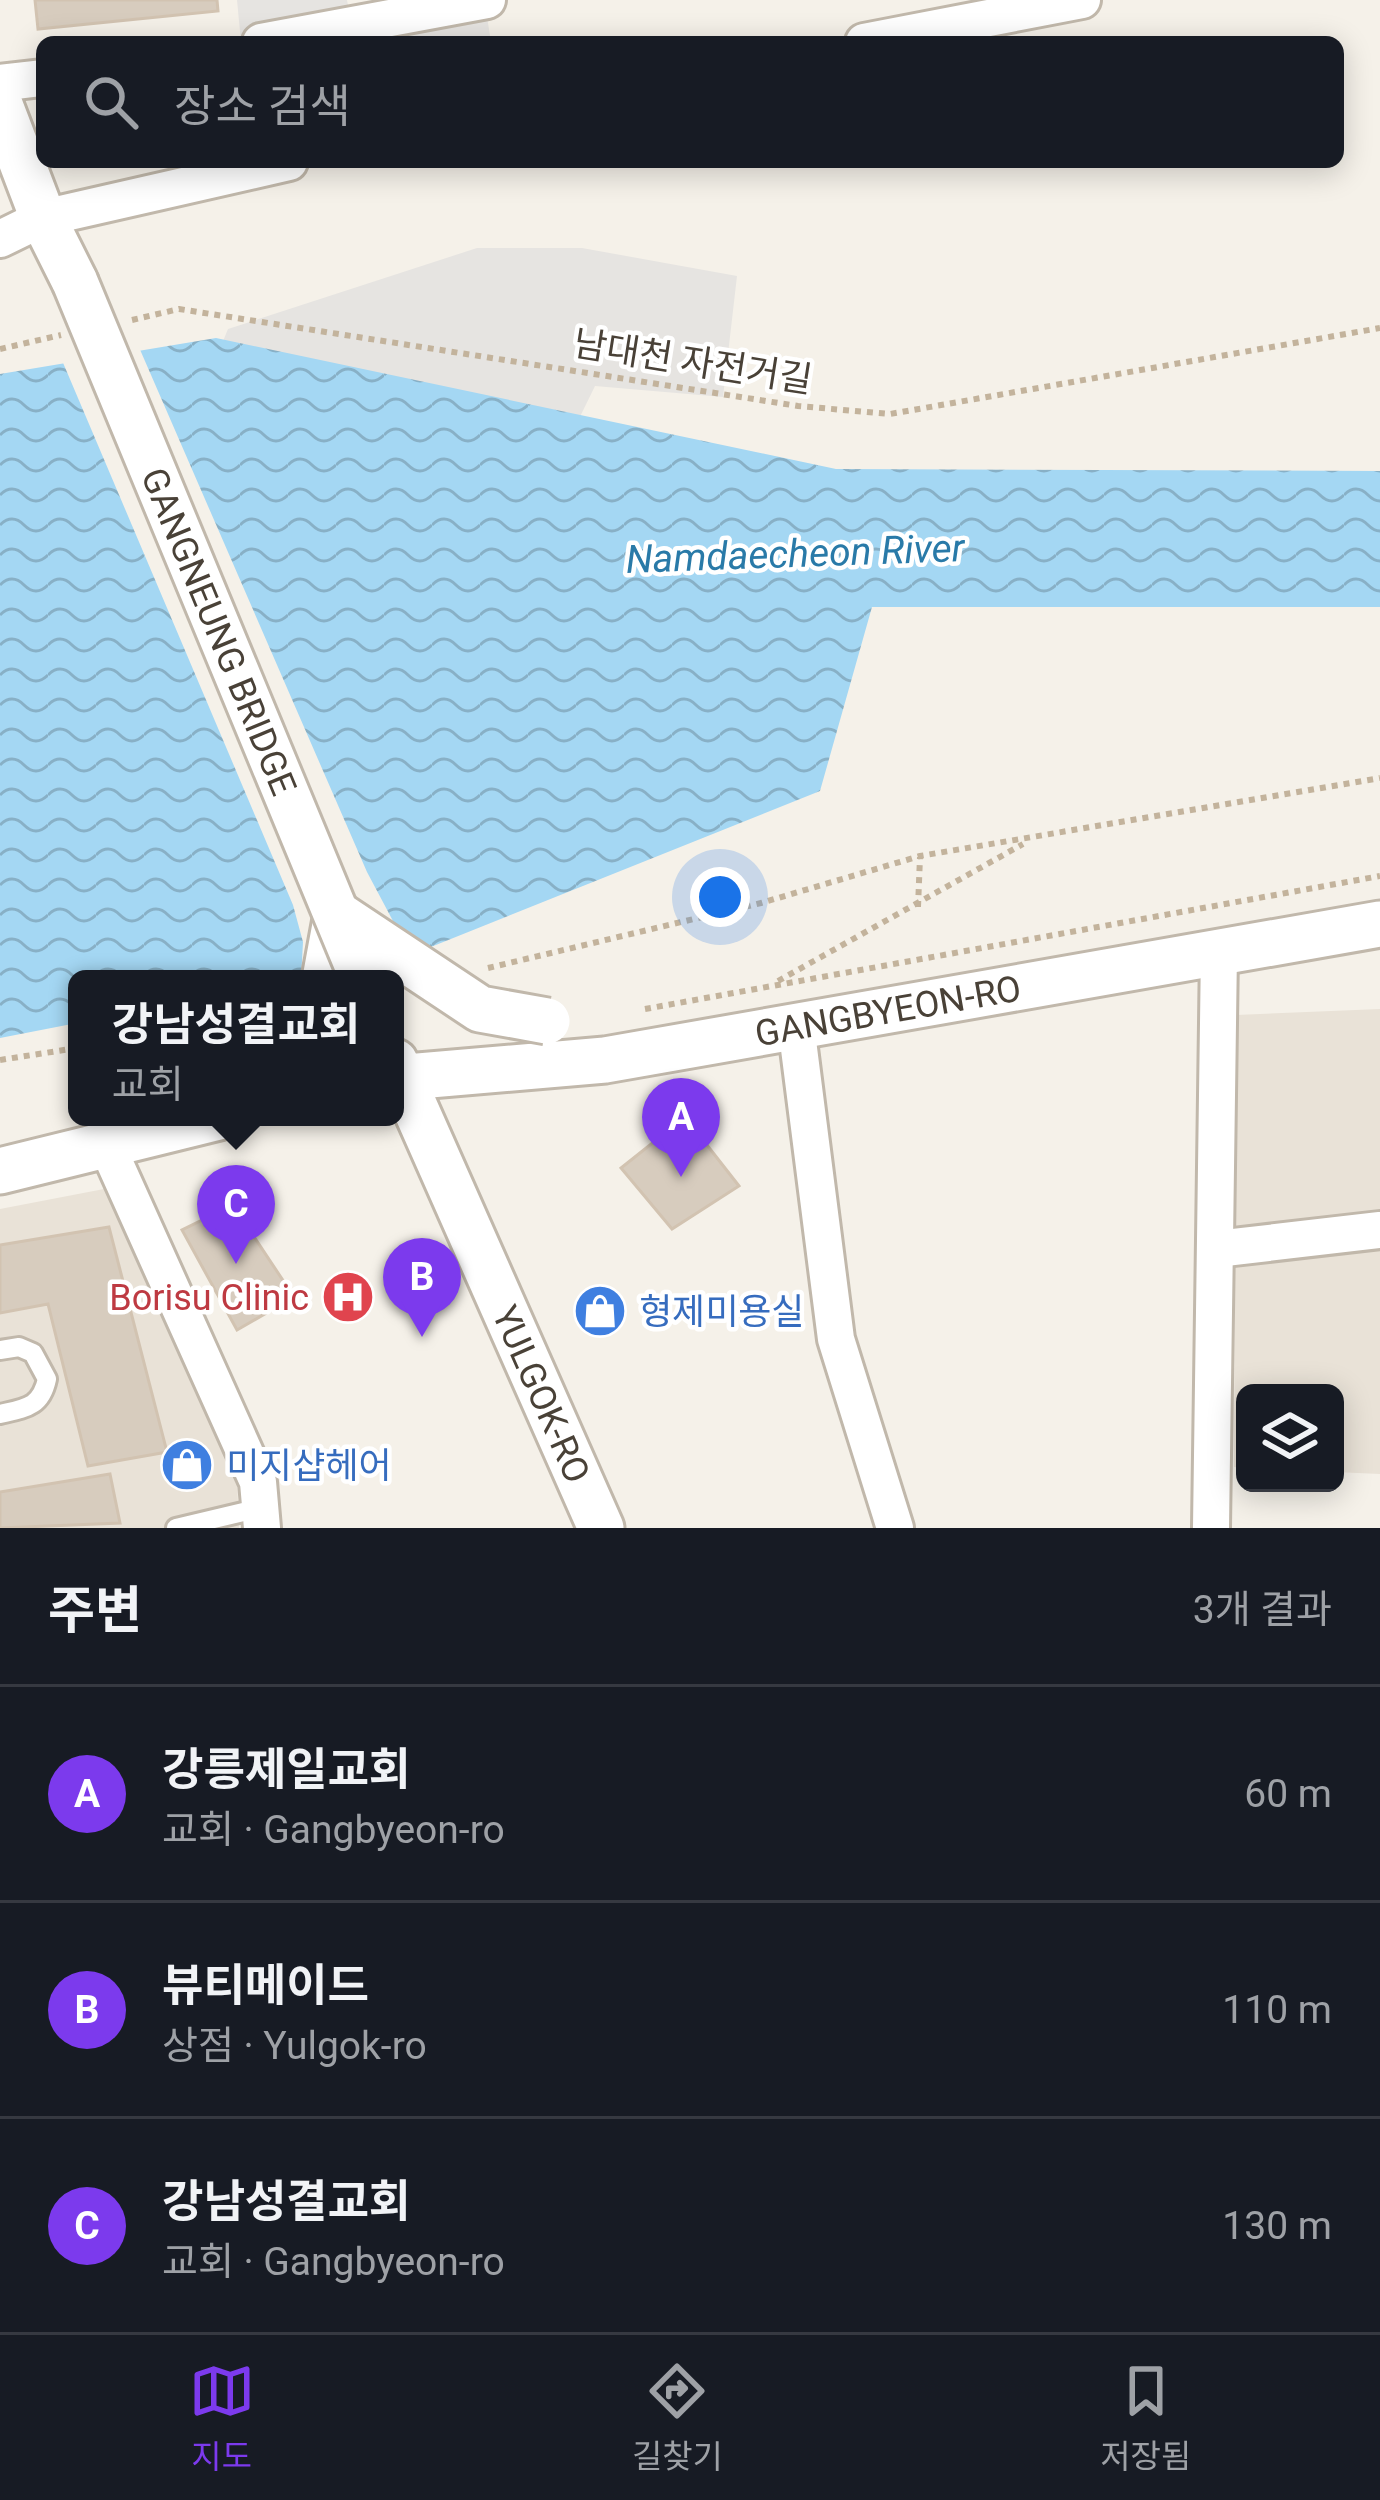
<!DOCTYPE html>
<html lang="ko">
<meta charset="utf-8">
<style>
:root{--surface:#171b24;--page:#242831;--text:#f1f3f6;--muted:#9ea1a6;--line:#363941;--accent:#7c3aed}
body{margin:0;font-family:Roboto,"Noto Sans KR",sans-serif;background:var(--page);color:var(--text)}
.controls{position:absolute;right:36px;bottom:36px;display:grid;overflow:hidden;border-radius:18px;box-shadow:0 6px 30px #0003}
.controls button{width:108px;height:108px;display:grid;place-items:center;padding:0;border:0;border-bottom:3px solid var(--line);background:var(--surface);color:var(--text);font:60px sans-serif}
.you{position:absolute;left:720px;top:897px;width:42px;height:42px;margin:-30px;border:9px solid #fff;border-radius:50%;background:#1a73e8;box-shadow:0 0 0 18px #1a73e833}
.badge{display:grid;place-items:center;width:78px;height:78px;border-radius:50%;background:var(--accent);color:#fff;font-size:39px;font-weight:700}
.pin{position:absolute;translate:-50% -99px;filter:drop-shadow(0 3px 6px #0008)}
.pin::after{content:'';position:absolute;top:63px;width:42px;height:36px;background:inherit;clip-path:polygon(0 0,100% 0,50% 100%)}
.popup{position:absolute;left:68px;top:970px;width:336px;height:156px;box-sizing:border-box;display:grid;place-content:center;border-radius:18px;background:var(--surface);filter:drop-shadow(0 3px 9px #0005);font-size:39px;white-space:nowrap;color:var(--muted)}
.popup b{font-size:45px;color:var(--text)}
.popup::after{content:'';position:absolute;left:50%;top:100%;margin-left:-24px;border:24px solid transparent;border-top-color:var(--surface)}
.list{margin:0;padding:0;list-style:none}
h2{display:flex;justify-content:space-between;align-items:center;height:156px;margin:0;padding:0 48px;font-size:51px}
h2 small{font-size:39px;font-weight:400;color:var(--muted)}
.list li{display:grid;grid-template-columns:78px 1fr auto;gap:36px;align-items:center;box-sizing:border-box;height:216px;padding:0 48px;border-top:3px solid var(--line)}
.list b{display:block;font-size:45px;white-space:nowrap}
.list p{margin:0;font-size:39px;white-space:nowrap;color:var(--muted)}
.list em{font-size:39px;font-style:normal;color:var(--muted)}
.icon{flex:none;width:66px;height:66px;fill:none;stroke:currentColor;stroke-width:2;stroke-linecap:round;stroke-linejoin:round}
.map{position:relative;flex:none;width:1380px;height:1528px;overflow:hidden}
.search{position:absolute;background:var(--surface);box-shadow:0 6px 30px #0003;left:36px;right:36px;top:36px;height:132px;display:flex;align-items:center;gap:30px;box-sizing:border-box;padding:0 42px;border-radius:18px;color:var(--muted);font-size:45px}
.sheet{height:804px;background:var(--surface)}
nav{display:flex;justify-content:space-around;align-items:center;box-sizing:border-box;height:168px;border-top:3px solid var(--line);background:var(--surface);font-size:33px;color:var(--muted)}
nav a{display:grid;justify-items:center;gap:6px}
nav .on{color:var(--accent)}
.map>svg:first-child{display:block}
.residential{fill:#e9e2d7}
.parking{fill:#e6e4e1}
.water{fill:url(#water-waves)}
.pier{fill:#f5f1e9}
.building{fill:#d7ccbe;stroke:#d2c3b1;stroke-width:3}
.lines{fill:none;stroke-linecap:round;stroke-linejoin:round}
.service-casing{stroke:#c1b8ab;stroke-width:24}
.minor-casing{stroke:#c1b8ab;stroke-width:42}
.tertiary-casing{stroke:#c1b8ab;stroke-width:51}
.path{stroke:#c3b39c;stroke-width:6;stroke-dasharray:6 6;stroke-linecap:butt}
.service{stroke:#fff;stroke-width:18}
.minor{stroke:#fff;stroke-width:36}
.tertiary{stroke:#fff;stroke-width:45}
.tertiary-bridge-casing{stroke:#c1b8ab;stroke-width:51;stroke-linecap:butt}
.tertiary-bridge{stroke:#fff;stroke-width:45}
.labels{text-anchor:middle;stroke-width:9;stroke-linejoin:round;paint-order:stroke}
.street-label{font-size:36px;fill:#494137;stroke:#fff}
.health-label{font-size:36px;fill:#be3a42;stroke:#fff;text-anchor:end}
.shop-label{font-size:36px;fill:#366cbe;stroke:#fff;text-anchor:start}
.water-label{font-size:39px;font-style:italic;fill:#297aa8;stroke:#fff}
</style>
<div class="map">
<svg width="1380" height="1528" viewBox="0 0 1380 1528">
<defs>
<pattern id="water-waves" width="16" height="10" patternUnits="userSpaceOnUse" patternTransform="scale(3)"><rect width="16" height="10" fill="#a4d7f3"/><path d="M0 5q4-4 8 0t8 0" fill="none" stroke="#88b0c6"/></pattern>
</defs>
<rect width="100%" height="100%" fill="#f5f1e9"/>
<g class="residential">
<polygon points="1380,1009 1380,1474 1335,1472 1335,1393 1245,1393 1245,1468 1234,1467 1236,1015"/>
<polygon points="104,1189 237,1479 239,1528 0,1528 0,1209"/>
</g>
<g class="parking">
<polygon points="237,0 347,0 354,37 485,4 491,42 241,42"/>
<polygon points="477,248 582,248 737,276 723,397 595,386 573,431 219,351 228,329"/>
</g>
<polygon class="water" points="216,338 836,469 1380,471 1380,607 872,607 820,791 351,979 77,979 77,1023 0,1038 0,374"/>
<polygon class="pier" points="138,345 367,872 393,921 430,955 368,979 301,979 303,942 293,905 61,358"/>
<g class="building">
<polygon points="35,0 217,0 218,11 38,29"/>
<polygon points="685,1117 739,1186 672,1229 621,1168"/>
<polygon points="233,1205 294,1297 237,1330 182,1230"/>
<polygon points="109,1227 167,1452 88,1466 48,1304 0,1313 0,1245"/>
<polygon points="110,1474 120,1523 0,1528 0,1492"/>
</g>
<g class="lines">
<g class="service-casing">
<g id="service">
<path d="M 0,1350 L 19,1347 L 33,1353 L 47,1379 C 41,1407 26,1408 0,1414"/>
<polyline points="176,1528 260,1508"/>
</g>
</g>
<g class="minor-casing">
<g id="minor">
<polyline points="261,42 487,0"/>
<polyline points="864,42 1082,0"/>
<polyline points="0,83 42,78"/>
<polyline points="0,239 43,218 289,162"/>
<polyline points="796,1025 836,1339 895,1528"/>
<polyline points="108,1148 258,1482 262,1528"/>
<polyline points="1216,1249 1380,1230"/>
<polyline points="1211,1528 1219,951"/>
</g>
</g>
<g class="tertiary-casing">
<g id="tertiary">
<polyline points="0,105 43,218 75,282"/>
<polyline points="325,979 337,914"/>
<path id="s1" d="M 395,1062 L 601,1528"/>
<path id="s2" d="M 395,1078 L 605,1060 L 1380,924"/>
<polyline points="0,1171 219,1117"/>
</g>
</g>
<g class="path">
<polyline points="132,320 179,309 798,406 890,414 1380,328"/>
<polyline points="0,349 61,335"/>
<polyline points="918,907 920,857"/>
<polyline points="488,968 761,903 920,856 1380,778"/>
<polyline points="778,981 1023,844"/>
<polyline points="645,1009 1380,876"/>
<polyline points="0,1060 77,1048"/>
</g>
<use href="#service" class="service"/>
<use href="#minor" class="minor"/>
<use href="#tertiary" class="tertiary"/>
<g class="tertiary-bridge-casing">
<g id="tertiary-bridge">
<path id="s3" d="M 75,282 L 363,979"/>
<polyline points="337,914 480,1009 547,1021"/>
</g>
</g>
<use href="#tertiary-bridge" class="tertiary-bridge"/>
</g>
<defs>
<g id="hospital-disc" transform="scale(2.7)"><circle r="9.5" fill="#e0444e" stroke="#fff"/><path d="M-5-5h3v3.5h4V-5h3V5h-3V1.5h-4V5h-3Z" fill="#fff"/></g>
<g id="shop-disc" transform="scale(2.7)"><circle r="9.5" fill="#3f7fe0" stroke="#fff"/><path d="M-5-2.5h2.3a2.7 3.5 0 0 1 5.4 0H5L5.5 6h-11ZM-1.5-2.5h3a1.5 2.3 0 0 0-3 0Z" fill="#fff"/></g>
</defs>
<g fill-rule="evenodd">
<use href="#hospital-disc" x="348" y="1297"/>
<use href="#shop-disc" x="600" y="1311"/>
<use href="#shop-disc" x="187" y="1465"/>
</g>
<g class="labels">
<g class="street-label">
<text transform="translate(693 361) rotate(9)" y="13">남대천 자전거길</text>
<text dy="13" stroke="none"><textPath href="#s3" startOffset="378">GANGNEUNG BRIDGE</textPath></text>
<text dy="13" stroke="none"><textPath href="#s2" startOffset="498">GANGBYEON-RO</textPath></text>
<text dy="13" stroke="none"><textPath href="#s1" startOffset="363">YULGOK-RO</textPath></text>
</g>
<g class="health-label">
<text x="309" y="1310">Borisu Clinic</text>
</g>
<g class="shop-label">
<text x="639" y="1324">형제미용실</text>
<text x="226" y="1478">미지샵헤어</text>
</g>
<g class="water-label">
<text transform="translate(795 553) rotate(-2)" y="14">Namdaecheon River</text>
</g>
</g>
</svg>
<div class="controls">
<button><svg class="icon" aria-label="layers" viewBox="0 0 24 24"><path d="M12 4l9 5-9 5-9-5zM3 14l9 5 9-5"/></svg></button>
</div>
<div class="you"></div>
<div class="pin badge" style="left:681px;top:1177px">A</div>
<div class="pin badge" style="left:422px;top:1337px">B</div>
<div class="pin badge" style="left:236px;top:1264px">C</div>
<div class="popup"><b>강남성결교회</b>교회</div>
<div class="search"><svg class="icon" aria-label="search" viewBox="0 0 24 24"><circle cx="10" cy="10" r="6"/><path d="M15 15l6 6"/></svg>장소 검색</div>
</div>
<section class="sheet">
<h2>주변<small>3개 결과</small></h2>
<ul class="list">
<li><span class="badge">A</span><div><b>강릉제일교회</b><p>교회 · Gangbyeon-ro</p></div><em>60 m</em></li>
<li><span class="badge">B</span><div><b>뷰티메이드</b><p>상점 · Yulgok-ro</p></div><em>110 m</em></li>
<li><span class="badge">C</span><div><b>강남성결교회</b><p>교회 · Gangbyeon-ro</p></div><em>130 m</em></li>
</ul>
</section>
<nav>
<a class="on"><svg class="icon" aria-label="map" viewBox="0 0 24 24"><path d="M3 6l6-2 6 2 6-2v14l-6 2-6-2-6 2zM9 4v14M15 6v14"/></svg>지도</a>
<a><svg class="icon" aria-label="directions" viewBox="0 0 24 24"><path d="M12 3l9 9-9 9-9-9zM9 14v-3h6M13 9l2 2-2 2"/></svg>길찾기</a>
<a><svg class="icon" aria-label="saved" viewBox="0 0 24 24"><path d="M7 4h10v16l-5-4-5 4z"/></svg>저장됨</a>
</nav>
